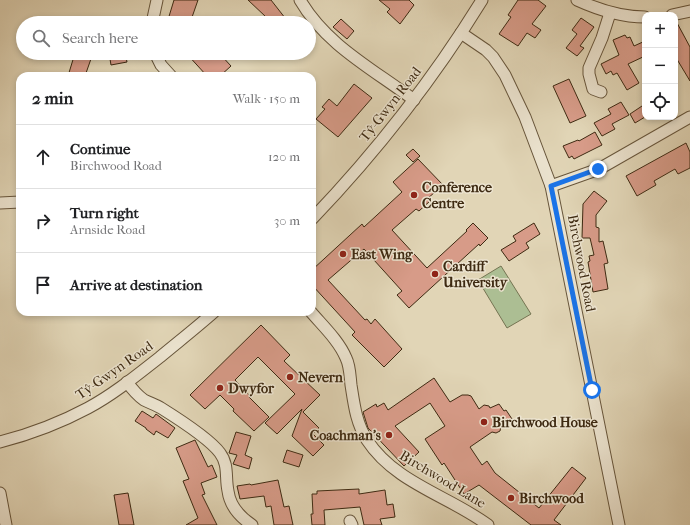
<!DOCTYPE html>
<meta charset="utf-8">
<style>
:root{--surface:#fff;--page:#f2f2f2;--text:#202124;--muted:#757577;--line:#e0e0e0}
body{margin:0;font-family:"IM FELL French Canon",serif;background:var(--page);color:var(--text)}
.controls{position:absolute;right:12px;top:12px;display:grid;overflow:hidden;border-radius:8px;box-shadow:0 2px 6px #0003}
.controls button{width:36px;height:36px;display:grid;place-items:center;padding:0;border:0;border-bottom:1px solid var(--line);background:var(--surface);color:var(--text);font:20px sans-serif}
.stop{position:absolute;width:12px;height:12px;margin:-9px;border:3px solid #1a73e8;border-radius:50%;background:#fff}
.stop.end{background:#1a73e8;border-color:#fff;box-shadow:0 1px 4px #0008}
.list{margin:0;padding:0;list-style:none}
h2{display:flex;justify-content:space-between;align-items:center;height:52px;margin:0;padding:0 16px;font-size:17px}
h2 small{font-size:13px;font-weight:400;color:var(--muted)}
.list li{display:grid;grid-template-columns:26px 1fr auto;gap:12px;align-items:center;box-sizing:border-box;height:64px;padding:0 16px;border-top:1px solid var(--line)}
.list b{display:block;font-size:15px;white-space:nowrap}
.list p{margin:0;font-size:13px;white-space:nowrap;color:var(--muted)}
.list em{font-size:13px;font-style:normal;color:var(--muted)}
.icon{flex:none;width:22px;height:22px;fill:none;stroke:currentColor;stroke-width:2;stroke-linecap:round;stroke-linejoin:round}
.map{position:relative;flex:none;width:690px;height:525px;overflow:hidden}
.search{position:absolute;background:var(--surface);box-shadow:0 2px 6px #0003;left:16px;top:16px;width:300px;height:44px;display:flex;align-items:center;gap:10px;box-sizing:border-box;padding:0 14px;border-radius:22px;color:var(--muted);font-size:15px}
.panel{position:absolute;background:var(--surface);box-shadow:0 2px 6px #0003;left:16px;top:72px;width:300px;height:244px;border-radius:12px}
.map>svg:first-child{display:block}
.green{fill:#acbe93;stroke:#757452}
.building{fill:#d79b88;stroke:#3e2a12}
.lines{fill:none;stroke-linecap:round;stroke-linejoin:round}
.minor-casing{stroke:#67553b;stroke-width:13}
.minor{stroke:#ece4d0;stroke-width:11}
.route{stroke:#1a73e8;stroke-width:5}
.poi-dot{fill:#8f2418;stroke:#ece4d0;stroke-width:1.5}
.labels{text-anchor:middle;stroke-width:3;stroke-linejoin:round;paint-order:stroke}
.street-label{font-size:14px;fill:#3e2a12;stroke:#ece4d0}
.poi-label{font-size:14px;font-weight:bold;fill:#3e2a12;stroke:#ece4d0;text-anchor:start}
</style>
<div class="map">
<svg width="690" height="525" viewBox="0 0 690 525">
<rect width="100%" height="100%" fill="#e1d5b6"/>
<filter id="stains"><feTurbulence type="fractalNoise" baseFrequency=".005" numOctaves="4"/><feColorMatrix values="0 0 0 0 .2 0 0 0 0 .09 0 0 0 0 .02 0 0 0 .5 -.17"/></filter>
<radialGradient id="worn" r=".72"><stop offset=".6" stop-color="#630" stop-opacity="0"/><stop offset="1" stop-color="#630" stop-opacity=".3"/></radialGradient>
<polygon class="green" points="501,266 531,314 507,328 478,280"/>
<g class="building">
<polygon points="174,0 198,0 190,23 167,23"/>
<polygon points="248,0 271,0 289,23 269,23 264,18 266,17"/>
<polygon points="379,0 409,0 414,5 400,24 387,12 390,9"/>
<polygon points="518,0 538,0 546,6 532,24 541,30 535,38 527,33 518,46 499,34 511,17 508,15"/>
<polygon points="581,18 594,27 580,46 584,48 577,56 566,48 577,34 572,30"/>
<polygon points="341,19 354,31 347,39 333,27"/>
<polygon points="676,21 690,47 690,81 675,56"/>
<polygon points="625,35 627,38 630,37 634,46 645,41 645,56 628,64 639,83 627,90 617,73 613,75 611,71 606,74 601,64 619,55 613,40"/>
<polygon points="75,53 93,53 85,76 68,76"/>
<polygon points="109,53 125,53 127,62 111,65"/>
<polygon points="186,53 219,53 231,66 220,76 207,76"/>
<polygon points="569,79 586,116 570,123 553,86"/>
<polygon points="354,84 372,98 338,137 316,119 325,109 322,107 329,99 337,106"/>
<polygon points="621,102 629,115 612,124 615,129 602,136 594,123 611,114 608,109"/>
<polygon points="645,104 645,117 635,123 630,114"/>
<polygon points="595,132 602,145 574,159 572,156 569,158 563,146 578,140 579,141"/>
<polygon points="686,143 690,152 690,168 678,174 675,169 654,181 656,185 637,196 626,176"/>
<polygon points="413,149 420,156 413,162 406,155"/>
<polygon points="418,159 443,185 427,199 430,201 419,211 416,209 392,230 427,268 467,231 466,230 473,223 488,238 480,246 479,244 409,308 397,295 402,291 364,249 328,280 365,320 367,319 371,324 375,319 402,349 384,367 352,335 355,332 312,285 312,270 362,224 364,227 402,192 393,182"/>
<polygon points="594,191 607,201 596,215 596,227 599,228 599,242 603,241 608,263 604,264 608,289 593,292 588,262 590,261 589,256 594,255 590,238 582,238 583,204"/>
<polygon points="534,223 540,234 526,243 529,248 509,261 501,250 516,241 513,236"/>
<polygon points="261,325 290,355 284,361 320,395 303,412 319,428 313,434 324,445 313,456 292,436 302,409 277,434 265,423 295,394 258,357 235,380 250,396 249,397 269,417 254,431 233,411 234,409 220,395 205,409 190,395"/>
<polygon points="434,378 450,402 462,395 468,395 471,396 479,409 484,405 489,406 490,408 499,404 504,411 506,410 512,419 501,426 500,431 496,433 492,432 470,447 482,465 487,461 495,473 539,508 572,467 586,478 554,520 561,525 531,525 479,485 464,494 444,463 442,465 425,439 445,426 430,403 395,426 419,452 404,466 368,428 363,412 376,404 377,407 384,403 388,410"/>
<polygon points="142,411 153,418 156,414 175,428 168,438 156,431 154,435 146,429 146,428 135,421"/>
<polygon points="236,432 251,436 245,455 252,458 249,469 233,464 237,455 229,453"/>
<polygon points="195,440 208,467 212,465 217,477 201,483 205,494 202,495 217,525 186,525 198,518 183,481 189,479 176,448"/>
<polygon points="287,450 303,455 299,467 283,462"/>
<polygon points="278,480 284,507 289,506 293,525 274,525 271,506 266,507 264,496 240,499 237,486 250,484 251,485"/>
<polygon points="359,489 359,494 385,490 387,505 393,504 395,517 380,519 382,525 364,525 360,507 324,510 325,525 312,525 311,514 313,514 312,494 317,494 317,491"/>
<polygon points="128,493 134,525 119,525 114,495"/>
</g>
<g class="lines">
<g class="minor-casing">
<g id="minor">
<path d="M 300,0 C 326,45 373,69 414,100"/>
<path d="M 577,0 C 599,10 621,17 645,17"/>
<polyline points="672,15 690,11"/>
<polyline points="152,23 157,0"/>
<polyline points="461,33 486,50 493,57 505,75 525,117 551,186 619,525"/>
<polyline points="155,53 161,65 171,76"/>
<polyline points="601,92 593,89 589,74 589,68 602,38 610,13"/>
<polyline points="551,186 599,169 690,117"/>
<polyline points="0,203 20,202"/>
<path d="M 312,219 C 376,152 434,78 482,0"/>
<path d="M 311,312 C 323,326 339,341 346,358 C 350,366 350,376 351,385 C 354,404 356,423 367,440 C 395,483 449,496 488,525"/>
<path d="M 127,382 C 132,389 137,395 144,400 C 150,403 156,405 161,408 C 177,418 209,438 220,453 C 229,465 225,477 228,491 C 230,506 240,517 252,525"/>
<path d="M 0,442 C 31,434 60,423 88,408 C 114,394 137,375 160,357 C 178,342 196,328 214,312"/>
<polyline points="0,493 6,525"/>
<polyline points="350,521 352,525"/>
</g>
</g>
<use href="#minor" class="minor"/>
</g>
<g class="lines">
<polyline class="route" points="592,390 551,186 598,169"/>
</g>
<g class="poi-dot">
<circle cx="414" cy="195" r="4"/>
<circle cx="343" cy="254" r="4"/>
<circle cx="435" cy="274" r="4"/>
<circle cx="290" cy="377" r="4"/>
<circle cx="220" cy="388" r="4"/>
<circle cx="484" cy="422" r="4"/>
<circle cx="389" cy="435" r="4"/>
<circle cx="511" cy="498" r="4"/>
</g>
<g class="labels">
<g class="street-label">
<text transform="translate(390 104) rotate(-52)" y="5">Tŷ-Gwyn Road</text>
<text transform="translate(582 263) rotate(79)" y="5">Birchwood Road</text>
<text transform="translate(114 370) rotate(-35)" y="5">Tŷ-Gwyn Road</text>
<text transform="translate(443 479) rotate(31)" y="5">Birchwood Lane</text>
</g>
<g class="poi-label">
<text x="422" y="192">Conference<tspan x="422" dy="16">Centre</tspan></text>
<text x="351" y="259">East Wing</text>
<text x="443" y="271">Cardiff<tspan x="443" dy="16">University</tspan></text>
<text x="298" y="382">Nevern</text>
<text x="228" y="393">Dwyfor</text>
<text x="492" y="427">Birchwood House</text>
<text x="381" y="440" text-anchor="end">Coachman's</text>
<text x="519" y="503">Birchwood</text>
</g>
</g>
<rect width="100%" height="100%" filter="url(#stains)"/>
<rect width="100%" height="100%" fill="url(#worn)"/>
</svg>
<div class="controls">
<button>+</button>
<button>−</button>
<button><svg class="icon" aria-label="locate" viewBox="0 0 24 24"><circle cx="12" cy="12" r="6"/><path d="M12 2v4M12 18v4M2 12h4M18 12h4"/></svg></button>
</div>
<div class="stop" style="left:592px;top:390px"></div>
<div class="stop end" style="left:598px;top:169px"></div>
<div class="search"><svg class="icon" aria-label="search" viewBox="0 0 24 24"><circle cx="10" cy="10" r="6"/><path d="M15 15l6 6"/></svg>Search here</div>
<section class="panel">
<h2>2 min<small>Walk · 150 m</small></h2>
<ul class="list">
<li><svg class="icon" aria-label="ahead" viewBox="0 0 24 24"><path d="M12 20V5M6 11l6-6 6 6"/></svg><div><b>Continue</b><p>Birchwood Road</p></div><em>120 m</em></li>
<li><svg class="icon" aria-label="right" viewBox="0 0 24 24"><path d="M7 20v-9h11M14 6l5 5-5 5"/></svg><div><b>Turn right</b><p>Arnside Road</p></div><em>30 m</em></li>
<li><svg class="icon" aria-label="arrive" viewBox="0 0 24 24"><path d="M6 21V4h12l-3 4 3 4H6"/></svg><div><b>Arrive at destination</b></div></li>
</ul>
</section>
</div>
